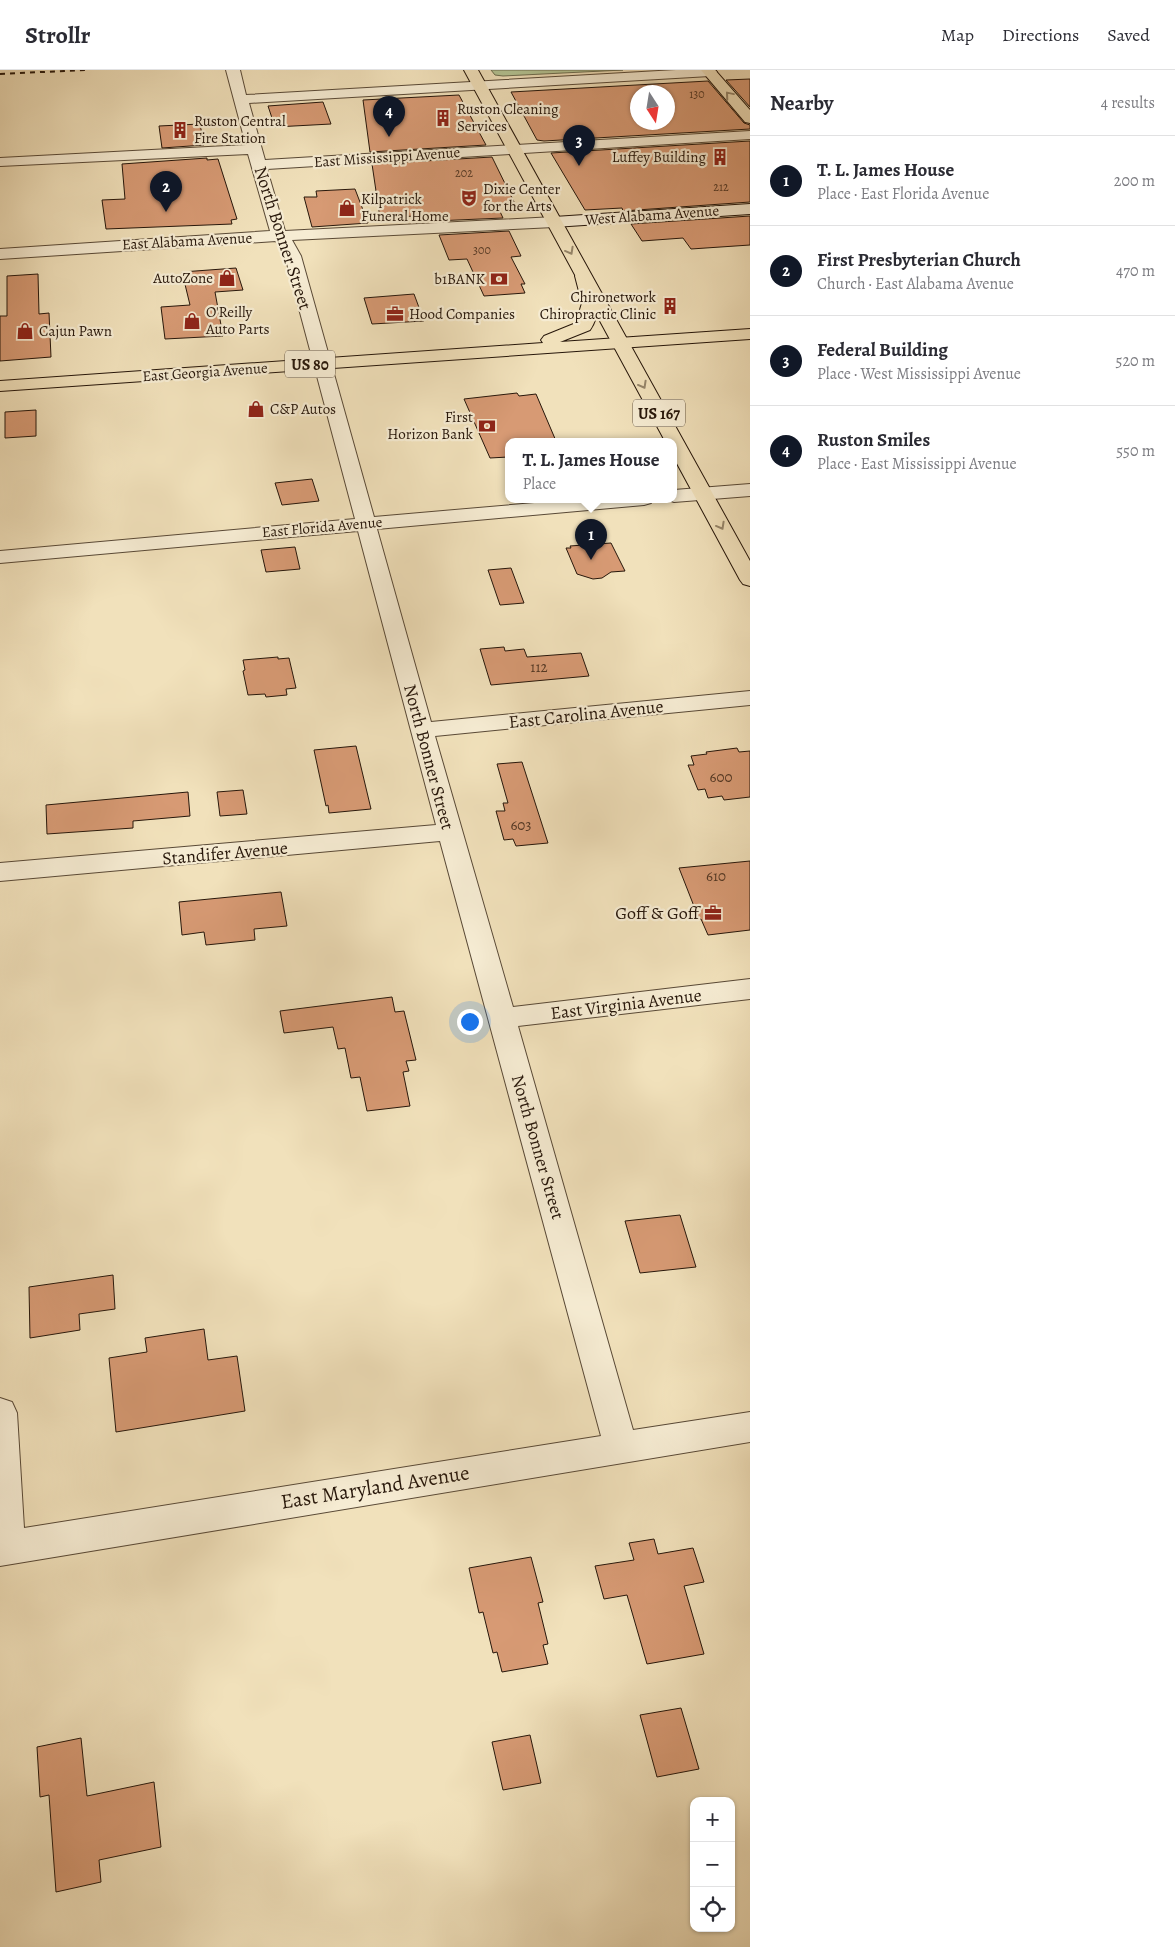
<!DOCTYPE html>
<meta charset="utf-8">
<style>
:root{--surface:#fff;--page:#f2f2f3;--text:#2b2b33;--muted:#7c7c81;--line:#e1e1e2;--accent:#111827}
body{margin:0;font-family:Alegreya,serif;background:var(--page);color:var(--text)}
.controls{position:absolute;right:15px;bottom:15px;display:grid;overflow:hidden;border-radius:10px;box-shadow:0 1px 4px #0004}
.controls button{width:45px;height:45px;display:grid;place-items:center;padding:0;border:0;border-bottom:1px solid var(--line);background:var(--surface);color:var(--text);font:25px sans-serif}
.compass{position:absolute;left:630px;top:15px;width:45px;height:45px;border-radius:50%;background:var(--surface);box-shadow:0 1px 4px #0004;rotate:168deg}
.you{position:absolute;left:469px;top:951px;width:18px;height:18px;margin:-12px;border:4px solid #fff;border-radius:50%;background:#1a73e8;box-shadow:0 0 0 8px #1a73e833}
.badge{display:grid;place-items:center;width:32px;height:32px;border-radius:50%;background:var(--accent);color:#fff;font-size:16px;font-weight:700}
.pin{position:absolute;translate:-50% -41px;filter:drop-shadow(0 1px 2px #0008)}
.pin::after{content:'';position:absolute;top:26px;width:18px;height:15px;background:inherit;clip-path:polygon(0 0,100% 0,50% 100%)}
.popup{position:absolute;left:505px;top:368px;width:172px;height:65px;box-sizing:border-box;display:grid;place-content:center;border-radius:10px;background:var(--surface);filter:drop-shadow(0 1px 4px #0005);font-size:16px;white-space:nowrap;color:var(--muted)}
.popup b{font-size:19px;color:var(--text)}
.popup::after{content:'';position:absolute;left:50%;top:100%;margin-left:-10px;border:10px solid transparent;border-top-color:var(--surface)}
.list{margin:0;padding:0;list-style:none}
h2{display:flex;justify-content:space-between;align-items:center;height:65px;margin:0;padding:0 20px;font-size:21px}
h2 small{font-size:16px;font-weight:400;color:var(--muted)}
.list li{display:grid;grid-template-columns:32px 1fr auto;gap:15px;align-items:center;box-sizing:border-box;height:90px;padding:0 20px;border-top:1px solid var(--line)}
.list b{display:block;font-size:19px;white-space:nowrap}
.list p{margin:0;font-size:16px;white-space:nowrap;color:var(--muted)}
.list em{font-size:16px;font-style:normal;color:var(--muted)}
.icon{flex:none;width:28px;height:28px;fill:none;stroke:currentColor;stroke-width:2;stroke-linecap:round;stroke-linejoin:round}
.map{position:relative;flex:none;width:750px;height:1877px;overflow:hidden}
header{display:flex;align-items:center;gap:30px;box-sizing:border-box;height:70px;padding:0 25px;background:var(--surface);border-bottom:1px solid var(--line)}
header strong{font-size:24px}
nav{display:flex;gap:28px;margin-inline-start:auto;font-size:18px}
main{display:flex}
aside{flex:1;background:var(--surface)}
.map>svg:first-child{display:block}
.green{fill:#b4c494;stroke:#6d6d4f}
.building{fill:#d79a74;stroke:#26160a;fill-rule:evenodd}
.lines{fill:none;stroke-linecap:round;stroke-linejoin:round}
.minor-casing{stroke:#594936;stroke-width:2}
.secondary-casing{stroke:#26160a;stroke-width:2}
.primary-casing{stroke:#26160a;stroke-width:2}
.trunk-casing{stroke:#26160a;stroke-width:2}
.minor{fill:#f6ecd3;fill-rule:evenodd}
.secondary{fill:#f6ecd3;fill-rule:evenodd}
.primary{fill:#f1e1bb;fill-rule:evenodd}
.trunk{fill:#f1e1bb;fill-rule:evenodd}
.rail{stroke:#26160a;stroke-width:2;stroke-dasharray:5 5;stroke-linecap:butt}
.oneway{stroke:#96866b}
.labels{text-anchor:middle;stroke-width:4.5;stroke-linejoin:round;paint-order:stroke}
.far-number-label{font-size:12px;fill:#523724}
.far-poi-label{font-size:15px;fill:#26160a;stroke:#f6ecd3;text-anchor:start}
.far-street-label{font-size:15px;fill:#26160a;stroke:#f6ecd3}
.number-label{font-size:15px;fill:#523724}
.shield{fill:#f6ecd3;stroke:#645646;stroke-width:1}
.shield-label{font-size:16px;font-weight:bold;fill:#26160a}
.street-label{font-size:18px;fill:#26160a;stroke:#f6ecd3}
.poi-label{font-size:18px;fill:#26160a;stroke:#f6ecd3;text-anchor:end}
.near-street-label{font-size:21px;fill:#26160a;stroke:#f6ecd3}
</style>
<header>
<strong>Strollr</strong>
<nav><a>Map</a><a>Directions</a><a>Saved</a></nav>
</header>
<main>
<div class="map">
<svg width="750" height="1877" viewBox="0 0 750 1877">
<rect width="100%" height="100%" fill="#f1e1bb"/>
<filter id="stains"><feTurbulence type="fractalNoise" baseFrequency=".004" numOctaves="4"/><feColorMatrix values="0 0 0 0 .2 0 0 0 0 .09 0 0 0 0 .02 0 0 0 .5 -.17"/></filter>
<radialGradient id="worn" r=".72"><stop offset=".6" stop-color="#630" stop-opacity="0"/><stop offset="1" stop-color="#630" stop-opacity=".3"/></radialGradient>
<polygon class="green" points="491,0 623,0 503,6 495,5"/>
<g class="building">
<polygon points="750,9 750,37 726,10"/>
<path d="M 708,11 L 744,53 L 750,55 L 750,59 L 544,71 L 537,70 L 511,22 ZM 638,22 L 668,22 L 668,52 L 638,52 Z"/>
<polygon points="459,25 486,75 370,82 363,30"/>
<polygon points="323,32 331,54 275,57 268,36"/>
<polygon points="200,54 204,75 162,78 159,56"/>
<polygon points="750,71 750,132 623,141 622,138 585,140 551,83"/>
<polygon points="492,87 515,134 497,135 503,148 434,151 431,145 380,148 372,94"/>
<polygon points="207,88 207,90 218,89 237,149 231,150 232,154 106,159 102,130 125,129 122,94"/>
<polygon points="355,119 368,153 312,157 304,127 317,127 316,121"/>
<polygon points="750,146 750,175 691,179 683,168 642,171 631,154"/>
<polygon points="509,161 521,186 511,187 525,214 521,214 525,223 484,226 467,189 449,190 439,165"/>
<polygon points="236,198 243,220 215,222 223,266 165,269 161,237 190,235 182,202"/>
<polygon points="38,204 39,244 49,243 51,287 0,291 0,246 7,246 7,206"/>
<polygon points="414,224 424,251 372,254 364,228"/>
<polygon points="517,323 519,326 536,324 556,371 508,371 508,387 490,388 464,329"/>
<polygon points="36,340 36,366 5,368 5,342"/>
<polygon points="312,409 319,431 282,435 275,413"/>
<polygon points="611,473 625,501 611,502 602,508 593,509 577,504 566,478 571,478 570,476"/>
<polygon points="295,477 300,499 266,502 261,480"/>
<polygon points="511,498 524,533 500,535 488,500"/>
<polygon points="504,577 505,581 524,579 527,587 581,583 589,606 491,615 480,579"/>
<polygon points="278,587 278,589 289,588 296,618 286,619 287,625 266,627 265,624 248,625 243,601 245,600 243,590"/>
<polygon points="356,676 371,739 329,743 328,735 326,736 314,680"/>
<polygon points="737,678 739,682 750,681 750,727 724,730 722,726 708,728 705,719 698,720 688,695 694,695 691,686 707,684 706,682"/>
<polygon points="522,692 548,773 516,776 513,769 504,770 496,741 505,741 503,733 508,733 497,694"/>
<polygon points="243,720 247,744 220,746 217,722"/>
<polygon points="188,722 190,746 133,751 133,758 47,764 46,735"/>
<polygon points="750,791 750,860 708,865 701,849 699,849 679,798"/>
<polygon points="281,822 287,856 254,859 255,870 206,875 204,862 182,865 179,832"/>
<polygon points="392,927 395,942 404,941 416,990 406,991 409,1001 403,1002 410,1036 367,1041 360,1007 351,1008 345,978 338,979 333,957 284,963 280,941"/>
<polygon points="680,1145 696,1197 640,1203 625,1151"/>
<polygon points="113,1205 115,1239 79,1244 80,1260 30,1268 29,1217"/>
<polygon points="204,1259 208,1290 237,1286 245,1341 116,1362 109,1288 147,1282 145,1268"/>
<polygon points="654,1469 658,1484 693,1478 704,1512 684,1516 704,1584 647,1594 627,1525 604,1529 595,1496 634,1490 629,1473"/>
<polygon points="531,1487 543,1532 538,1533 548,1574 543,1575 548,1594 502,1602 497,1582 493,1583 483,1542 479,1543 469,1498"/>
<polygon points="681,1638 699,1699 657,1707 640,1645"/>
<polygon points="530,1665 541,1713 503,1720 492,1672"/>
<polygon points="81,1668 87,1726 154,1712 161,1777 99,1790 101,1812 56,1822 49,1725 40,1727 37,1677"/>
</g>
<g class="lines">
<g class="minor-casing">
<g id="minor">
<polygon points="226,0 240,0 246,25 676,0 715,0 717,2 710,6 249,33 265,90 750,61 750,69 267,99 285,161 554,147 559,149 562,152 559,155 554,157 292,170 301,186 374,447 581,429 654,429 651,433 644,435 377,459 431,652 750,621 750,635 435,666 513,937 750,909 750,929 518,956 633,1360 750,1342 750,1372 0,1496 0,1328 12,1332 17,1343 24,1458 601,1366 440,771 0,811 0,793 436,755 358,461 0,493 0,481 355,449 285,186 276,171 0,189 0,179 270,161 248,84 0,96 0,88 246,75"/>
<polygon points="750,414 750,426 674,432 666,429 674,429 674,420"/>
</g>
</g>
<g class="secondary-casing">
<polygon id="secondary" points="750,134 750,144 554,157 549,155 546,152 549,149 554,147"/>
</g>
<g class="primary-casing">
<path id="primary" d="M 583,201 L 589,203 L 591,206 C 596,224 602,243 590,260 L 560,272 L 750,259 L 750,269 L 0,321 L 0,311 L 543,273 L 541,270 L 544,266 L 576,253 L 582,233 L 575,206 L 577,203 Z"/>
</g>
<g class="trunk-casing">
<g id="trunk">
<polygon points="464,0 478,0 750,491 750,516 743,514 740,510 674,388 674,371 665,371"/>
<polygon points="701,0 715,0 750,40 750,53 745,52"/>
</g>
</g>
<use href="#minor" class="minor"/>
<use href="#secondary" class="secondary"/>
<use href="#primary" class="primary"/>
<use href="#trunk" class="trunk"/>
<polyline class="rail" points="0,4 85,0"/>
</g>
<defs><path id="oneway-chevron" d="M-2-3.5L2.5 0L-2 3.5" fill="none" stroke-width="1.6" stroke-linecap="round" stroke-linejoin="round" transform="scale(1.25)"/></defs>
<g class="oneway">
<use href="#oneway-chevron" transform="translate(729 25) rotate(-130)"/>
<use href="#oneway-chevron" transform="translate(570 181) rotate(61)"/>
<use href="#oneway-chevron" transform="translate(643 315) rotate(61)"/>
<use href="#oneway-chevron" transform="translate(721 456) rotate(61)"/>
</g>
<defs>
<g id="building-bare" transform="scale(1.35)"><path d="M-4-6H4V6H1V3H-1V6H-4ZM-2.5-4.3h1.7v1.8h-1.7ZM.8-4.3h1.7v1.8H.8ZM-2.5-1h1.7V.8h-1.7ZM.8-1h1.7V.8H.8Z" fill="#8f2418" stroke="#f6ecd3" stroke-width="2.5" paint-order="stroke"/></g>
<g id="theatre-bare" transform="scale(1.35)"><path d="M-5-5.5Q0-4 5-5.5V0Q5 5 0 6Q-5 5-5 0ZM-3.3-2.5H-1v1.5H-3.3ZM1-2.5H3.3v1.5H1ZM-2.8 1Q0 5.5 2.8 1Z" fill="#8f2418" stroke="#f6ecd3" stroke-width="2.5" paint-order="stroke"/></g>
<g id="shop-bare" transform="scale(1.35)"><path d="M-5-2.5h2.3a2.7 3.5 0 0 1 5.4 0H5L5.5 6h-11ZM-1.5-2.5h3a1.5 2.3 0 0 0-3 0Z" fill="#8f2418" stroke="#f6ecd3" stroke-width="2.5" paint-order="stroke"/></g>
<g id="bank-bare" transform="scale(1.35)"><path d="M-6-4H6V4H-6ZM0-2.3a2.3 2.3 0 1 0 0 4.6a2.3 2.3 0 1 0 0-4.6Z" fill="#8f2418" stroke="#f6ecd3" stroke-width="2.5" paint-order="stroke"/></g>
<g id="office-bare" transform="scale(1.35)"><path d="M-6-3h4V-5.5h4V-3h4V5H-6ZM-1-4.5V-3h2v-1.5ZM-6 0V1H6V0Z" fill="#8f2418" stroke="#f6ecd3" stroke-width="2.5" paint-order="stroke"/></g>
</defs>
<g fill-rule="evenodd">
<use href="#building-bare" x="443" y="48"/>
<use href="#building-bare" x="180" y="60"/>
<use href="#building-bare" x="720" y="87"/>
<use href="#theatre-bare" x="469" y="128"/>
<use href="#shop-bare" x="347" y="138"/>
<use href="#shop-bare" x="227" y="208"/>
<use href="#bank-bare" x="499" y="209"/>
<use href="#building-bare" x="670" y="236"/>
<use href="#office-bare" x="395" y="244"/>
<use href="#shop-bare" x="192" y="251"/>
<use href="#shop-bare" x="25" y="261"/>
<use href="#shop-bare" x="256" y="339"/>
<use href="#bank-bare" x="487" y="356"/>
<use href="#office-bare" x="713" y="843"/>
</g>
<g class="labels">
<g class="far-number-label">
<text x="697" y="28">130</text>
<text x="464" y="107">202</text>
<text x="721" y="121">212</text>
<text x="482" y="184">300</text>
</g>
<g class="far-poi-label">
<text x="457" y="44">Ruston Cleaning<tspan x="457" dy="17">Services</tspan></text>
<text x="194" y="56">Ruston Central<tspan x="194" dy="17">Fire Station</tspan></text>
<text x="706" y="92" text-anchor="end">Luffey Building</text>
<text x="483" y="124">Dixie Center<tspan x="483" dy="17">for the Arts</tspan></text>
<text x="361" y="134">Kilpatrick<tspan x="361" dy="17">Funeral Home</tspan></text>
<text x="213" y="213" text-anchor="end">AutoZone</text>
<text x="485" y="214" text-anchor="end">b1BANK</text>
<text x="656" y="232" text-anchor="end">Chironetwork<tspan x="656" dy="17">Chiropractic Clinic</tspan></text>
<text x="206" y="247">O'Reilly<tspan x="206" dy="17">Auto Parts</tspan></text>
<text x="409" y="249">Hood Companies</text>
<text x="39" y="266">Cajun Pawn</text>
<text x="270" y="344">C&amp;P Autos</text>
<text x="473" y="352" text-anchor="end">First<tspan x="473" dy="17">Horizon Bank</tspan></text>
</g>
<g class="far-street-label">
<text transform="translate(387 87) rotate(-4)" y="5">East Mississippi Avenue</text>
<text transform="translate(652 145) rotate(-4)" y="5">West Alabama Avenue</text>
<text transform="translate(187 171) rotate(-3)" y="5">East Alabama Avenue</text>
<text transform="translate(205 302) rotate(-4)" y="5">East Georgia Avenue</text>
<text transform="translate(322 457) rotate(-5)" y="5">East Florida Avenue</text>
</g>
<g class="number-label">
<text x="539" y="602">112</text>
<text x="721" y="712">600</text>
<text x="521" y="760">603</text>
<text x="716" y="811">610</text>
</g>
<g class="shield">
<rect x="285" y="280.5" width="50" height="27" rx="4"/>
<rect x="633" y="329.5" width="52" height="27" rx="4"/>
</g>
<g class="shield-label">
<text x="310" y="300">US 80</text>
<text x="659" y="349">US 167</text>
</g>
<g class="street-label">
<text transform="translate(283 168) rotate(72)" y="6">North Bonner Street</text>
<text transform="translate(586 644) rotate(-6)" y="6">East Carolina Avenue</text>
<text transform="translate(429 687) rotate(75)" y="6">North Bonner Street</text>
<text transform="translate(225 783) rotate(-5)" y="6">Standifer Avenue</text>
<text transform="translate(626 934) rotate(-7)" y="6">East Virginia Avenue</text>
<text transform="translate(538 1077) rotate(74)" y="6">North Bonner Street</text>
</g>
<g class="poi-label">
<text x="699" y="849">Goff &amp; Goff</text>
</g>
<g class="near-street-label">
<text transform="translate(375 1417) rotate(-9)" y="7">East Maryland Avenue</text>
</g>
</g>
<rect width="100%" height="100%" filter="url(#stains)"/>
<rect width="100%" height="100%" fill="url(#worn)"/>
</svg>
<div class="controls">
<button>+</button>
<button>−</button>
<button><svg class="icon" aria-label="locate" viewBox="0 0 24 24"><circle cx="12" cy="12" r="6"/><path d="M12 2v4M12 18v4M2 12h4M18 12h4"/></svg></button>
</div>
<svg class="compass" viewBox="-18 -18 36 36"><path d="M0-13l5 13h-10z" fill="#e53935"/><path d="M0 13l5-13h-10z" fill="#7c7c81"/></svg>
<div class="you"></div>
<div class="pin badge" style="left:591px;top:490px">1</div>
<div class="popup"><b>T. L. James House</b>Place</div>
<div class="pin badge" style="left:166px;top:142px">2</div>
<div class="pin badge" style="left:579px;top:96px">3</div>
<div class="pin badge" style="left:389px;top:67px">4</div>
</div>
<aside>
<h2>Nearby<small>4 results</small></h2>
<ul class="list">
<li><span class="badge">1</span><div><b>T. L. James House</b><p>Place · East Florida Avenue</p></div><em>200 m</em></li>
<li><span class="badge">2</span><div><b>First Presbyterian Church</b><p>Church · East Alabama Avenue</p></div><em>470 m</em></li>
<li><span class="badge">3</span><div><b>Federal Building</b><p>Place · West Mississippi Avenue</p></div><em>520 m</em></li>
<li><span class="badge">4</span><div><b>Ruston Smiles</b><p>Place · East Mississippi Avenue</p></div><em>550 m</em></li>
</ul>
</aside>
</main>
